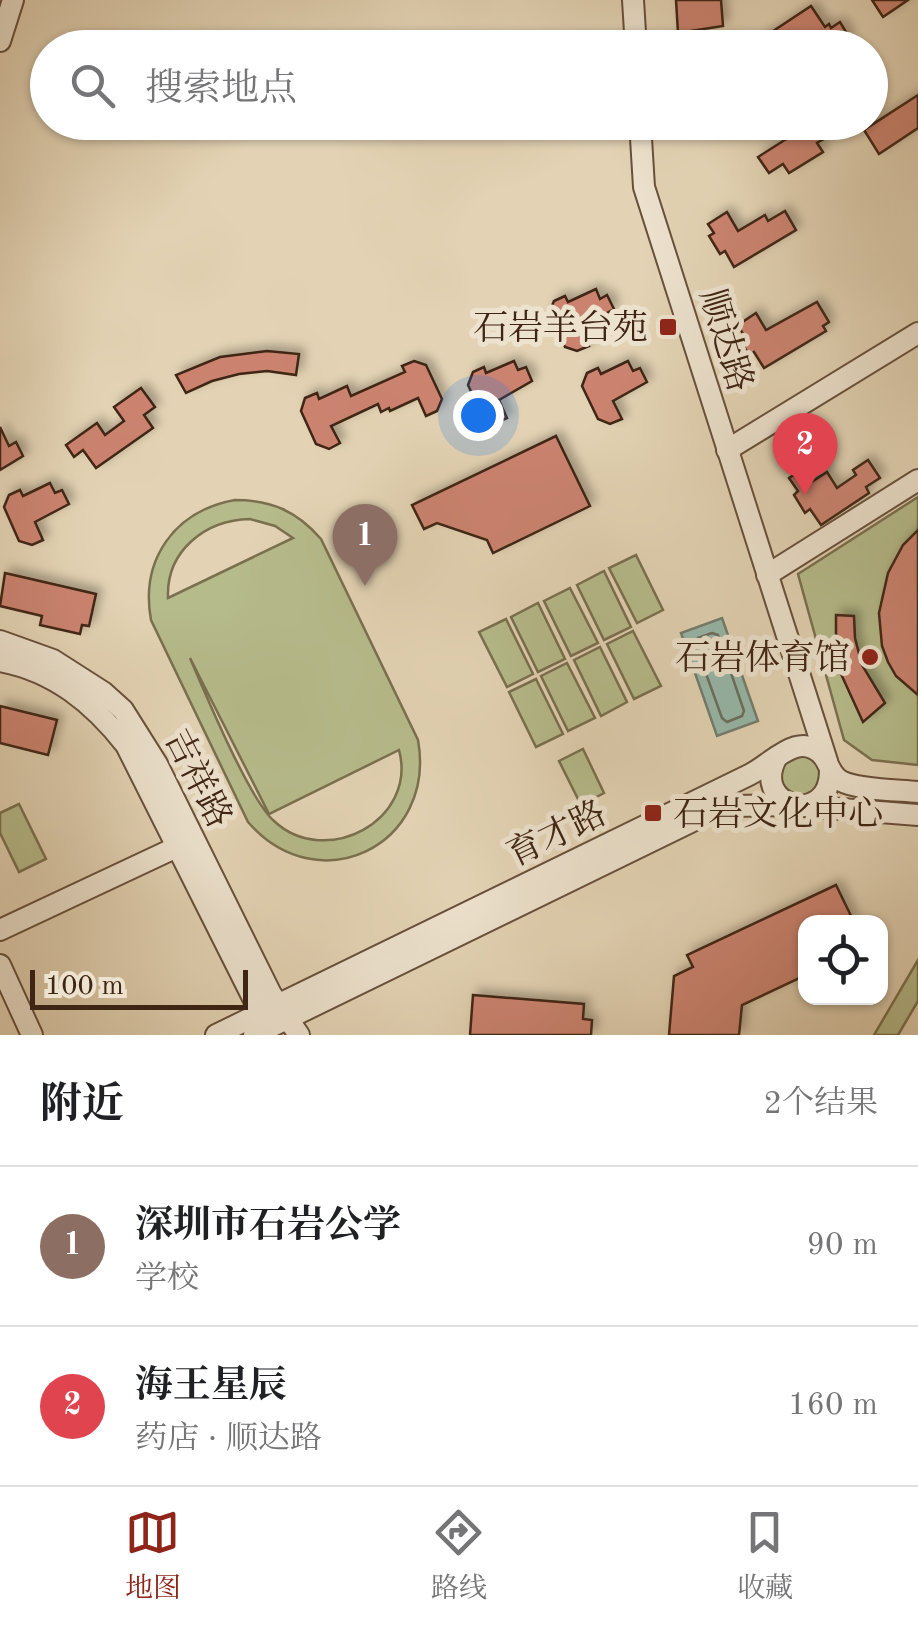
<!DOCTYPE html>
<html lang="zh">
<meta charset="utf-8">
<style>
:root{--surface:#fff;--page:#f2f2f2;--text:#202124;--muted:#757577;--line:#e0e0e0;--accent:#8f2418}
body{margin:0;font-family:"Old Standard TT","Noto Serif SC",serif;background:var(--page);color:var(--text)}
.controls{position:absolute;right:30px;bottom:30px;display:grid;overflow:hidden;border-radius:20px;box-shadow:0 2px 8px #0004}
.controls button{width:90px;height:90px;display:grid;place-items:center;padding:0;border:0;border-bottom:2px solid var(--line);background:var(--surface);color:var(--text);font:50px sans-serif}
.scale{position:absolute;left:30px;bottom:25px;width:218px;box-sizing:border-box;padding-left:10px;border:5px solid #3f2513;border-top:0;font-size:28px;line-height:35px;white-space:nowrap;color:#3f2513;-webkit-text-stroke:8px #ede2ce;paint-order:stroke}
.you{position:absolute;left:478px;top:415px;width:35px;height:35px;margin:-25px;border:8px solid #fff;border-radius:50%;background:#1a73e8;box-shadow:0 0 0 15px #1a73e833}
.badge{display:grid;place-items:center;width:65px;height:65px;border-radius:50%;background:var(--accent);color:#fff;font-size:32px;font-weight:700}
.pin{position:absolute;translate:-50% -82px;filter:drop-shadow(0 2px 5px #0008)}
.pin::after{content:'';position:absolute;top:52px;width:35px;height:30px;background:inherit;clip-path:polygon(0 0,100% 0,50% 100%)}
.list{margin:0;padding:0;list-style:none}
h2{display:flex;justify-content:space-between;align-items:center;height:130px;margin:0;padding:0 40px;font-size:42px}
h2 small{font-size:32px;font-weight:400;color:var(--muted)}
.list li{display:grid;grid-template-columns:65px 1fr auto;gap:30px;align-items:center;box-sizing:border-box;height:160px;padding:0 40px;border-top:2px solid var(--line)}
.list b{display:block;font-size:38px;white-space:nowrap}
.list p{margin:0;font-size:32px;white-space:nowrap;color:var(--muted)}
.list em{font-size:32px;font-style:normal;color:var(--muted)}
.icon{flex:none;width:55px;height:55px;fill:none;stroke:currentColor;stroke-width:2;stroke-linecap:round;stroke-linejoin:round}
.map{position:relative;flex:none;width:918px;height:1035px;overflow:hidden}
.search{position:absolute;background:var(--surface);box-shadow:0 2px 8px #0004;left:30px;right:30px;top:30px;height:110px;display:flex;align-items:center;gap:25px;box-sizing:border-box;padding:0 35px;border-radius:55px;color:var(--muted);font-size:38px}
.sheet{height:450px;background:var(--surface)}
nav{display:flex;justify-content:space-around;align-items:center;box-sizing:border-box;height:140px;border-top:2px solid var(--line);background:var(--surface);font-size:28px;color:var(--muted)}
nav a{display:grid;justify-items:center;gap:5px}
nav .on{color:var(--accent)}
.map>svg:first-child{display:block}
.green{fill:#b6bb8b;stroke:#7a704f;stroke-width:2.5;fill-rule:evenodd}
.water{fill:#96b8aa;stroke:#737d6e;stroke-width:2.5}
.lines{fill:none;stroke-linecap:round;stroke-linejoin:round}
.shore{stroke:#6a6e5e;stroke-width:2.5}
.building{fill:#cb8370;stroke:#3f2513;stroke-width:2.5;filter:url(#shadow)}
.minor-casing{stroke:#68503b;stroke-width:24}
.minor{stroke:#ede2ce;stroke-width:20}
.poi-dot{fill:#8f2418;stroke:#ede2ce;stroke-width:4}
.labels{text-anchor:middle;stroke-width:10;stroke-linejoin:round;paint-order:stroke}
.poi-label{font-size:35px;fill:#3f2513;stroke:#ede2ce;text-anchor:end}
.street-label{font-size:35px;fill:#3f2513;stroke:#ede2ce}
</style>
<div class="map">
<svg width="918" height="1035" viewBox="0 0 918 1035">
<defs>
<filter id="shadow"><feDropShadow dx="5.5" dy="-5.5" stdDeviation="5" flood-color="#0004"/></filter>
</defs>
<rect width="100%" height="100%" fill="#e3d3b4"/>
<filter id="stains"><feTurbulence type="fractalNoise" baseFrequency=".002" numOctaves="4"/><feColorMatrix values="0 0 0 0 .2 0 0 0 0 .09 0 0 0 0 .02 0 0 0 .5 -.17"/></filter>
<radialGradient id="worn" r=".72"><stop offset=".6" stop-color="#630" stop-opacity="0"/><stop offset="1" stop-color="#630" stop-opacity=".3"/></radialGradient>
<g class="green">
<polygon points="918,497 918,765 872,760 844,740 798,574"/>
<path d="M 235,500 C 271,500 297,511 321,539 L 418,740 C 437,846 318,903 248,822 L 151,620 C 140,560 174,511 235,500 ZM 250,519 L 275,526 L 293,538 L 168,598 C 166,551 205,520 250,519 ZM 190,658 L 269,814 L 399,750 C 418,821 325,869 274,821 C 249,799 205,693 190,658 Z"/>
<polygon points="636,555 663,610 637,623 609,568"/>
<polygon points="604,571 631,627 604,640 577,585"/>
<polygon points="570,588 598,643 571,656 544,601"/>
<polygon points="538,603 565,659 538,672 511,617"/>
<polygon points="506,619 533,674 507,687 479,632"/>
<polygon points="633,631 661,686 634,699 607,644"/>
<polygon points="600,647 627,702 601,716 574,660"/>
<polygon points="567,663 595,718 568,731 541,676"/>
<polygon points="536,679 563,734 536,747 509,692"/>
<polygon points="583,749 604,793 581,805 559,761"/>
<circle cx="800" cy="776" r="20"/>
<polygon points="19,804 46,859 19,872 0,833 0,813"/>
<polygon points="918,960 918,1001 898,1035 874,1035"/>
</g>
<polygon class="water" points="722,618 758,721 717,736 681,633"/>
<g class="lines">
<polygon class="shore" points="712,633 718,635 744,711 742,716 727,722 722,718 695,643 698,638"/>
</g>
<g class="building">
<polygon points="676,0 721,0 723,26 678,33"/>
<polygon points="872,0 908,0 883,17"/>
<polygon points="811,6 825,27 829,24 831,28 840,22 849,37 834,48 767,48 761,39"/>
<polygon points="918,95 918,128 879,154 864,130"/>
<polygon points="813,122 825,122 832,134 817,143 823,152 789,173 783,164 769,173 758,157"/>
<polygon points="785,211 796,230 734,267 725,251 720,254 709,236 714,233 708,224 727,212 738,231 765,215 768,221"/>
<polygon points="596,289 600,299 607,295 614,309 580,328 589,346 577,351 565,347 549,313 554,301 565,296 568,302"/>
<polygon points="817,302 829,322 823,326 826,331 764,368 754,352 749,355 738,337 743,334 738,325 756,313 766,330"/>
<polygon points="267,351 299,354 296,375 267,371 239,374 212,381 186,393 176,375 220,357"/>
<polygon points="414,361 426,365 442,399 437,411 426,416 418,398 390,411 389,408 381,412 378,404 331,426 340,443 329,449 316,444 301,411 305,398 317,393 319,399 347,386 351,396 405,372 402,366"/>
<polygon points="514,361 518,370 526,367 532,381 499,400 507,418 496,423 483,418 468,385 473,372 484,367 486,373"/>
<polygon points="628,361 633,371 640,368 647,382 613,401 622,419 610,424 598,419 582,386 587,373 598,368 601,374"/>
<polygon points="141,388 155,407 144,415 153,428 96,468 83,450 74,457 66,445 97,423 105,435 124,421 114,407"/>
<polygon points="0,427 9,446 16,442 23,456 0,470"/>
<polygon points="556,436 590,506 493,553 487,540 437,523 424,529 412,505"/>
<polygon points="868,460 880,478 866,487 869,493 821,525 810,509 805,513 794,495 798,491 789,478 804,468 813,481 827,472 837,488 856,475 853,470"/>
<polygon points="50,483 55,493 62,490 69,504 35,522 43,540 32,545 19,541 4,507 9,495 20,490 23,496"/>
<polygon points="918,530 918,695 896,676 888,662 882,646 879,613 888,573 903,545"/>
<polygon points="5,573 96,594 89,626 82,625 80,634 40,625 42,616 0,606"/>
<polygon points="836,615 854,616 855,638 862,665 885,703 863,722 841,674 836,645"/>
<polygon points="0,706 57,720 48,755 0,743"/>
<polygon points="836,885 854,922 806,922 806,975 742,1005 739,1035 669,1035 674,976 693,967 687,955"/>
<polygon points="473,995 584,1004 583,1019 592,1020 591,1035 470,1035"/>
</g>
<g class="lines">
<g class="minor-casing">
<g id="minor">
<polyline points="633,0 636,48"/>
<polyline points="0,41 13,0"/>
<polyline points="640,122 644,187 827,761"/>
<polyline points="727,450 918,333"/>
<polyline points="767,575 918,480"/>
<polyline points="0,641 53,660 103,692 123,710 157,764 271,994 299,1035"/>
<path d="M 0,661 C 54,671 93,703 126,745 L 255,1002 L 270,1022"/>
<path d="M 777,757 C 749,807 830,828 830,771"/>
<polyline points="804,806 918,815"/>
<polyline points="0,930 179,846"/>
<polyline points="0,965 32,1035"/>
<path d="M 216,1035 L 749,775 C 772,764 799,729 823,756 C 830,765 830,775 841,781 C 858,790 898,790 918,792"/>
<polyline points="254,1035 703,816 731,806 792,805"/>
</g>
</g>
<use href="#minor" class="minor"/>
</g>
<g class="poi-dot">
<rect x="658" y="317" width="20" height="20" rx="5"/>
<circle cx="870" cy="657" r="10"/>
<rect x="643" y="803" width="20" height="20" rx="5"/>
</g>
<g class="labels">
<g class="poi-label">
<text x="648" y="339">石岩羊台苑</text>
<text x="850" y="669">石岩体育馆</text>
<text x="673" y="825" text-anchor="start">石岩文化中心</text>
</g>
<g class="street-label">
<text transform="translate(727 340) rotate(73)" y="12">顺达路</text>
<text transform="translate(199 778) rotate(63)" y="12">吉祥路</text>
<text transform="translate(556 833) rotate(-26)" y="12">育才路</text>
</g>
</g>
<rect width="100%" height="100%" filter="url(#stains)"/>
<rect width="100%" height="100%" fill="url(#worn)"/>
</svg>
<div class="controls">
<button><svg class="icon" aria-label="locate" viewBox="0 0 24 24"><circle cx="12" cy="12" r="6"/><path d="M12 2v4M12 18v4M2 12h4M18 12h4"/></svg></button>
</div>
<div class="scale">100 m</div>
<div class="you"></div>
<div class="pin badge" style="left:365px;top:586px;background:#8d6e63">1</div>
<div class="pin badge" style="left:805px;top:495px;background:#e0444e">2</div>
<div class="search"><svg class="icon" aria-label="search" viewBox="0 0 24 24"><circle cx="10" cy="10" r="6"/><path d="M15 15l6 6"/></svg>搜索地点</div>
</div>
<section class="sheet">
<h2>附近<small>2个结果</small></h2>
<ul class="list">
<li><span class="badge" style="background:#8d6e63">1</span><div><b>深圳市石岩公学</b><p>学校</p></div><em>90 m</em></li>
<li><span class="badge" style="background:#e0444e">2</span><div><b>海王星辰</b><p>药店 · 顺达路</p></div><em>160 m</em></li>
</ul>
</section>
<nav>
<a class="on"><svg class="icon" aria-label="map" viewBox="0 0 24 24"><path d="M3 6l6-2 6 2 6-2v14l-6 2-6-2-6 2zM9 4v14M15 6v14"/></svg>地图</a>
<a><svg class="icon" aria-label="directions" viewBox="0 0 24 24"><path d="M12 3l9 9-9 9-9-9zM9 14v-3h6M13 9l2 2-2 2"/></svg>路线</a>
<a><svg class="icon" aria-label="saved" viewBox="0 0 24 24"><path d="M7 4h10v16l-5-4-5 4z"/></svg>收藏</a>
</nav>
